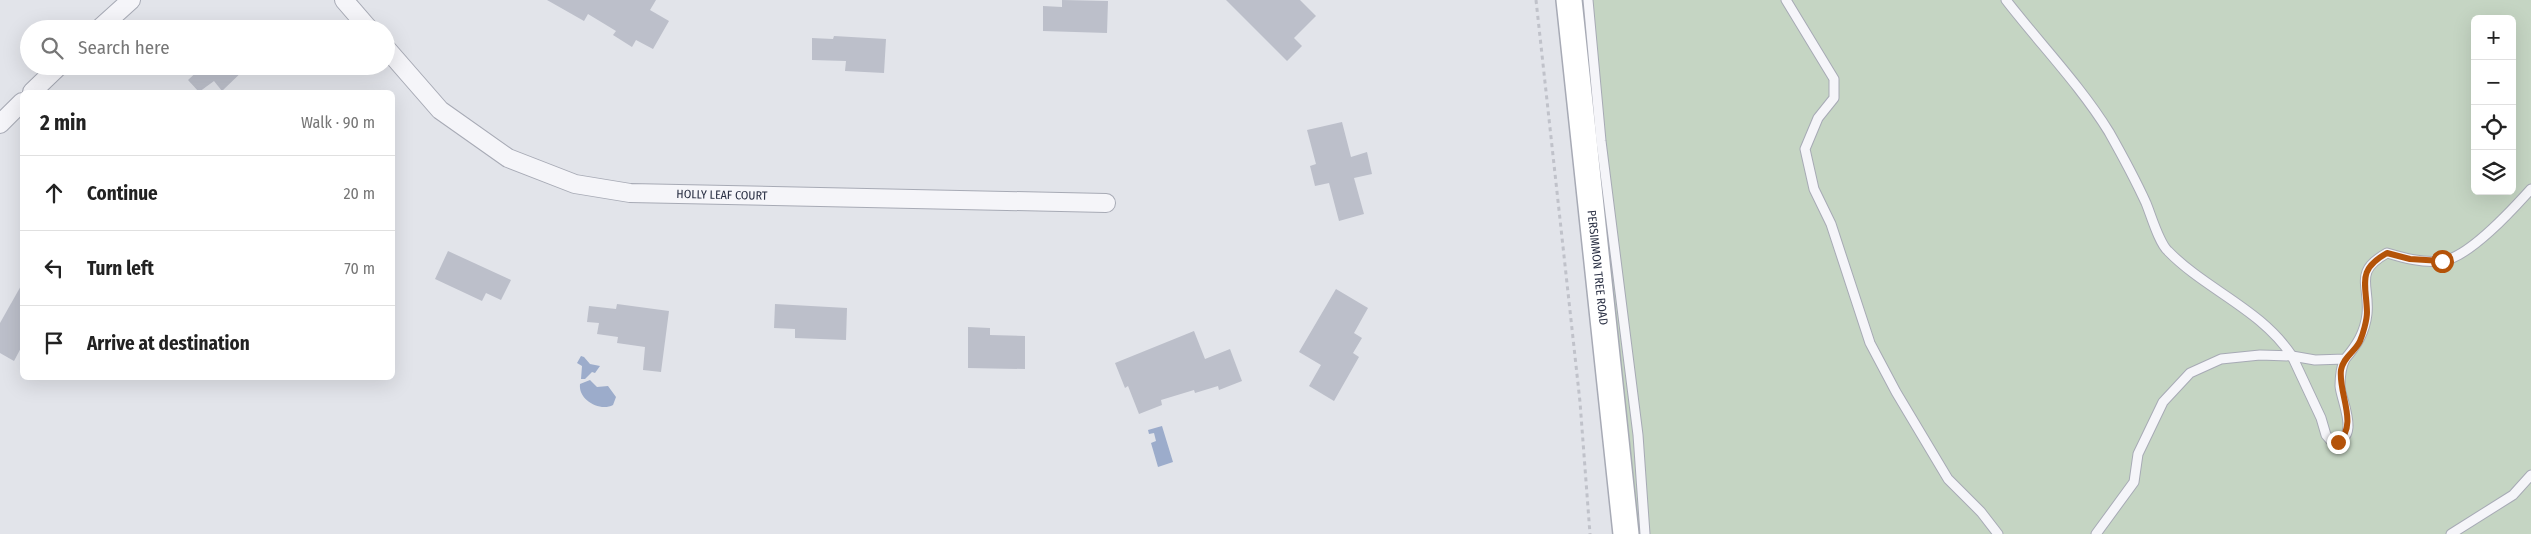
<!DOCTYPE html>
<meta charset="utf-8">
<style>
:root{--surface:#fff;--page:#f6f6f6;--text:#222;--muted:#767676;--line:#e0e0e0}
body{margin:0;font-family:"Fira Sans Condensed",sans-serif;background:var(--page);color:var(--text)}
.controls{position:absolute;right:15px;top:15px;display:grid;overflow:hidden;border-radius:8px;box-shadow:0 5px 20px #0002}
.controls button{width:45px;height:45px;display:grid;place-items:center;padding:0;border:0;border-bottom:1px solid var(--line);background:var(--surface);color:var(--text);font:25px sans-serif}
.stop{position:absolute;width:15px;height:15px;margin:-11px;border:4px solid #b45309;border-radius:50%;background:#fff}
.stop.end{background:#b45309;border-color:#fff;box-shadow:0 1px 5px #0008}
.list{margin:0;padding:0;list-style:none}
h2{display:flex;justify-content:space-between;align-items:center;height:65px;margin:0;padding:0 20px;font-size:21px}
h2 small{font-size:16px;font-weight:400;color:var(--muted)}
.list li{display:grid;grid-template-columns:32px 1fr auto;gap:15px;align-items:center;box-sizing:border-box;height:75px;padding:0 20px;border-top:1px solid var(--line)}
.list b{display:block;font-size:19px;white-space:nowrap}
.list em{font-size:16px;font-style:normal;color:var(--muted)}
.icon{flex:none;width:28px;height:28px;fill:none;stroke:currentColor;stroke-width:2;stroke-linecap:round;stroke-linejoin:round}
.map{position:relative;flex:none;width:2531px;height:534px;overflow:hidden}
.search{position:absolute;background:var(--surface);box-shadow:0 5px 20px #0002;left:20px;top:20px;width:375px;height:55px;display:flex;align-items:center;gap:12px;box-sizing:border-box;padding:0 18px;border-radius:28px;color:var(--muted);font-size:19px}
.panel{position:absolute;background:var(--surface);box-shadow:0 5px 20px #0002;left:20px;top:90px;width:375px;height:290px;border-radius:8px}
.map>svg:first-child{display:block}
.green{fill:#c5d5c3;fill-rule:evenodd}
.water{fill:#9caccb}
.building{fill:#bcbfca}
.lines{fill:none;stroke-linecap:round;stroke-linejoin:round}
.service-casing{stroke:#a7aab5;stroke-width:11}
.minor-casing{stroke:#a7aab5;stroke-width:20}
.secondary-casing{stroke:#a7aab5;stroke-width:28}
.path{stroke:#c0c2ca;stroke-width:3;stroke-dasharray:4 4;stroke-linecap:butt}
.service{stroke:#f5f5f9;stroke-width:9}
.minor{stroke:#f5f5f9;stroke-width:18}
.secondary{stroke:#fff;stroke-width:25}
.route{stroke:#b45309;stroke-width:6}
.labels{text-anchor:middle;stroke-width:4;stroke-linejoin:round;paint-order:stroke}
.street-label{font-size:12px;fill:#292f43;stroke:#f1f3f8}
</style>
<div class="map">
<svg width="2531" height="534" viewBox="0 0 2531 534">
<rect width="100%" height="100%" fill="#e2e4ea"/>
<path class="green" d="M 1577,0 L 2531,0 L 2531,534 L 1634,534 ZM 2475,19 L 2512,19 L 2512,191 L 2475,191 Z"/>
<g class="water">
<polygon points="581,356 584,357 590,364 600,366 595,373 592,372 585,379 581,379 582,366 577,363"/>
<path d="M 590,380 L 597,387 L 608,386 L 616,397 L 613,405 C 600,412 578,400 580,384 Z"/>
<polygon points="1162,426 1173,462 1158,467 1151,443 1156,441 1154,433 1149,434 1148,430"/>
</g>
<g class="building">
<polygon points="547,0 656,0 650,10 669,21 653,49 636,40 632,47 613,35 616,31 588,14 584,21"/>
<polygon points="1062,0 1108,1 1107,33 1043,31 1043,6 1062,7"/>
<polygon points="1226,0 1300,0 1316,16 1294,38 1302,46 1287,61"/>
<polygon points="834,36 886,39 884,73 845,71 846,61 812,60 812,38 833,39"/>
<polygon points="200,66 248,66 222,91 214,81 199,92 188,80 201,68"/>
<polygon points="1342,122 1351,157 1367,152 1372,174 1354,178 1364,214 1339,221 1329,183 1315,186 1310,166 1316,164 1307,130"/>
<polygon points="448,251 511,280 501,300 486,293 482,301 435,279"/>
<polygon points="22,284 22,346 14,361 0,353 0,323"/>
<polygon points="1336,289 1368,308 1354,333 1362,338 1353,353 1359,357 1334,401 1309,386 1321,365 1299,352"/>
<polygon points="617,304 669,311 661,372 643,370 645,347 617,343 618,337 597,334 599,323 587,322 589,306 616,309"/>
<polygon points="775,304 847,308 846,340 795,338 795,329 774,328"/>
<polygon points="968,327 990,328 990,335 1025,336 1025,369 968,368"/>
<polygon points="1194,331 1205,359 1230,349 1242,381 1219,390 1218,386 1195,393 1194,390 1161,400 1162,405 1139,414 1128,386 1125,388 1115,363"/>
</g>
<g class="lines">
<g class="service-casing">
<g id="service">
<polyline points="1588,0 1601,141 1638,435 1645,534"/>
<polyline points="1786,0 1834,79 1834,98 1818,118 1805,149 1814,189 1831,224 1870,343 1896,392 1948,479 1981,512 1998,534"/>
<path d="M 2006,0 C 2040,44 2080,85 2109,132 C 2122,155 2135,179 2146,203 C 2151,215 2159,243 2168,251 C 2206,290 2261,309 2292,356 L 2260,355 L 2221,359 L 2190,373 L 2163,402 L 2138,454 L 2134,482 L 2096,534"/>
<path d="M 2292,356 L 2315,360 L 2345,359 C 2357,345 2365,332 2367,314 C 2370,284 2353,272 2387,253 C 2404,258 2422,263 2441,261 C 2468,259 2513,209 2531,189"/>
<path d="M 2292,356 L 2321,418 L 2326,435 L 2332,442 C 2362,440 2341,401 2340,386 C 2340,376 2341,367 2345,359"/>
<polyline points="2451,534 2513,495 2531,475"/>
</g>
</g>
<g class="minor-casing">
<g id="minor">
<polyline points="344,0 369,29"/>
<polyline points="99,29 131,0"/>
<path id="s1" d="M 386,48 L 440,110 L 508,158 L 575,184 L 630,193 L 1106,203"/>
<polyline points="32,92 59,66"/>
<polyline points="0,124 22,102"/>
</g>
</g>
<g class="secondary-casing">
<g id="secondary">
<path id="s2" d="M 1569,0 L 1626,534"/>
</g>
</g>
<polyline class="path" points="1536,0 1580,402 1590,534"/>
<use href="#service" class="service"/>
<use href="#minor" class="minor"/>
<use href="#secondary" class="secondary"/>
</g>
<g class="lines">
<path class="route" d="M 2338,442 C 2359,425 2338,393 2341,370 C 2343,357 2355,352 2360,341 C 2363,334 2367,320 2367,312 C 2366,282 2357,270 2387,253 L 2410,259 L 2442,261"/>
</g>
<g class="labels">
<g class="street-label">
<text dy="4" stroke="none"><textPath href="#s1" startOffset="385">HOLLY LEAF COURT</textPath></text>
<text dy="4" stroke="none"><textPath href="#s2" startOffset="269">PERSIMMON TREE ROAD</textPath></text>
</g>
</g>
</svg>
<div class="controls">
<button>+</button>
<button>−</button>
<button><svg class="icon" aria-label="locate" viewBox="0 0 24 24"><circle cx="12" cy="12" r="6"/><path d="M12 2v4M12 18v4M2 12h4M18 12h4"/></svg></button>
<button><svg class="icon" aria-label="layers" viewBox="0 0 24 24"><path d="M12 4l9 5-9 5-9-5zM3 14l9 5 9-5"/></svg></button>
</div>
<div class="stop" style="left:2442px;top:261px"></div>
<div class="stop end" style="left:2338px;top:442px"></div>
<div class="search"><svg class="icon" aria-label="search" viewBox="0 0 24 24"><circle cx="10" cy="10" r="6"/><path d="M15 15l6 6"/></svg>Search here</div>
<section class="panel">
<h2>2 min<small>Walk · 90 m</small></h2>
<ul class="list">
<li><svg class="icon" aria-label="ahead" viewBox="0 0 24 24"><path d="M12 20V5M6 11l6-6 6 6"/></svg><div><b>Continue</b></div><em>20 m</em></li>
<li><svg class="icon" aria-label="left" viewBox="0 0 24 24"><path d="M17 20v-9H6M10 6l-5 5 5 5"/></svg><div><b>Turn left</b></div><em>70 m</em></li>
<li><svg class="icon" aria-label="arrive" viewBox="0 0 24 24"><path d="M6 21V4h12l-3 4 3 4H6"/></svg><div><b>Arrive at destination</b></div></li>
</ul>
</section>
</div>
